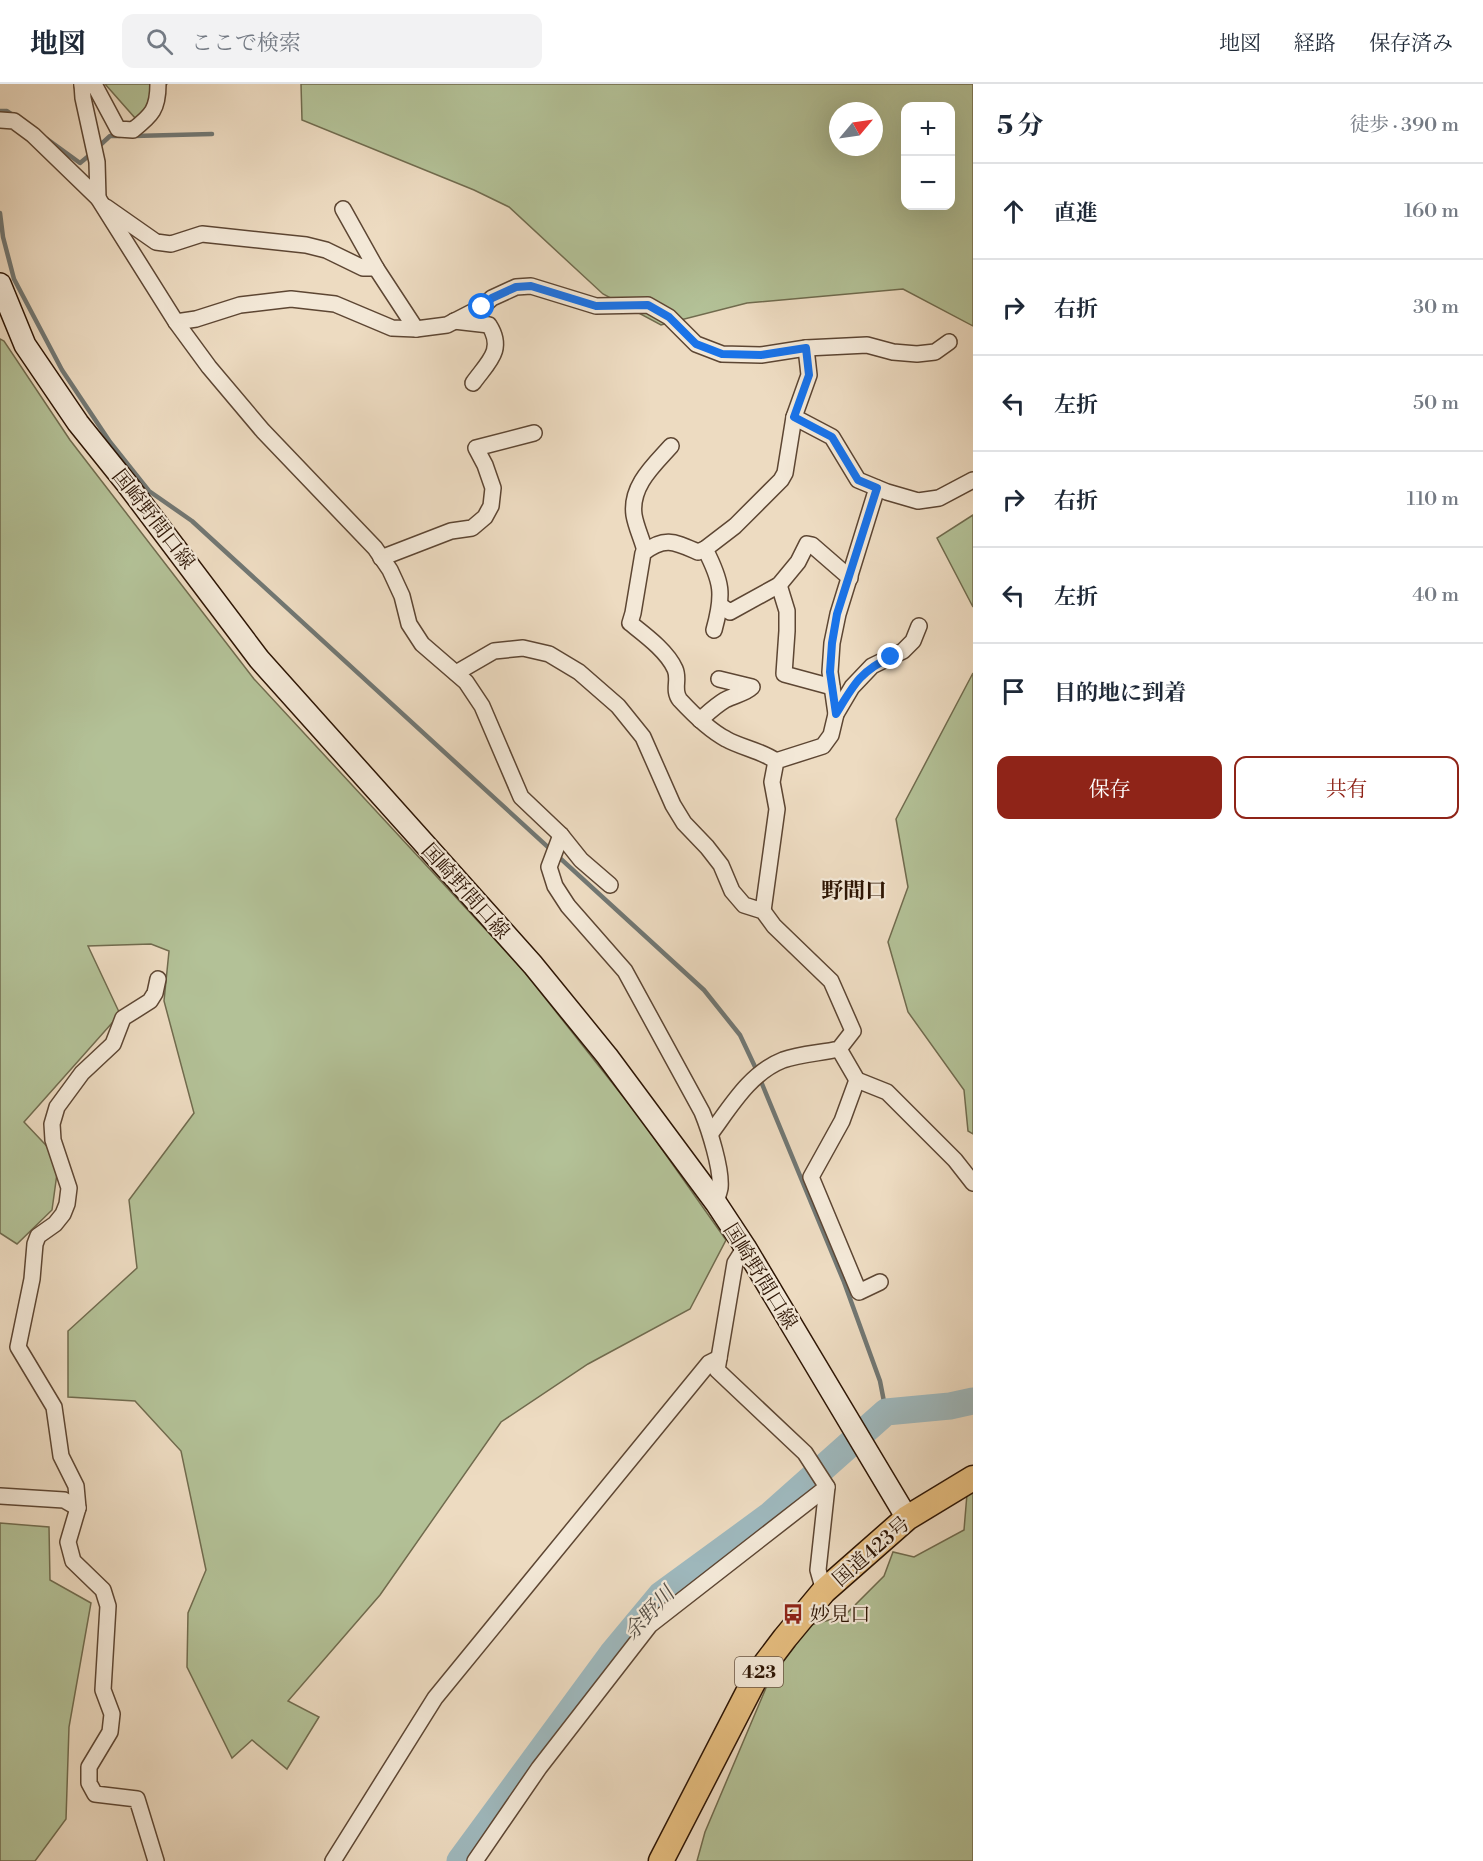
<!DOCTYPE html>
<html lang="ja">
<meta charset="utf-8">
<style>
:root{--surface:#fff;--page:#f2f2f3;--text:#1f2937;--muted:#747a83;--line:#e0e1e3;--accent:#8f2418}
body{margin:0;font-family:"Libre Bodoni","Noto Serif JP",serif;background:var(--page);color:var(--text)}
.controls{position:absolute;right:18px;top:18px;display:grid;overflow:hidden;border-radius:12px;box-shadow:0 6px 24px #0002}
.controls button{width:54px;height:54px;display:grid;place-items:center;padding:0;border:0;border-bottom:2px solid var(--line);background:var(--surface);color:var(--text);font:30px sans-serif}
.compass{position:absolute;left:829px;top:18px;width:54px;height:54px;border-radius:50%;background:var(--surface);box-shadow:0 6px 24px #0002;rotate:61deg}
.stop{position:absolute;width:18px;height:18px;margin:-14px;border:4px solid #1a73e8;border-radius:50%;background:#fff}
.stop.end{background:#1a73e8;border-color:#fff;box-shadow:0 2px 6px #0008}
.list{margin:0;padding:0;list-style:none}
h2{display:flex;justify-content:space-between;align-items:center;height:78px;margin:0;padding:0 24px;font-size:26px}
h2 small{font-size:20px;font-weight:400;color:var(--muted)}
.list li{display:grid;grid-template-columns:39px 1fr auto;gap:18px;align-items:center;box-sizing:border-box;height:96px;padding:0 24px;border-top:2px solid var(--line)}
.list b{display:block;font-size:22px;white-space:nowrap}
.list em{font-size:20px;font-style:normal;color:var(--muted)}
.actions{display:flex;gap:12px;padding:18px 24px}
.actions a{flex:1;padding:14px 0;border:2px solid var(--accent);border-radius:12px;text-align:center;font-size:21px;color:var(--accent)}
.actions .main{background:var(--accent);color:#fff}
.icon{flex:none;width:33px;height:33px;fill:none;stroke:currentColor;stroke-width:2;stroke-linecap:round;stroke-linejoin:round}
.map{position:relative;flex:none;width:973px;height:1777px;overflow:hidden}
header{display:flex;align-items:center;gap:36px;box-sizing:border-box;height:84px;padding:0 30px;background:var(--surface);border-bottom:2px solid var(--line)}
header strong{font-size:28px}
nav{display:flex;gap:33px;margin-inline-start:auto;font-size:21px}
.search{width:420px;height:54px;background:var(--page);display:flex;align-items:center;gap:15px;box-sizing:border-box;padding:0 21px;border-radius:12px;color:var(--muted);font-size:22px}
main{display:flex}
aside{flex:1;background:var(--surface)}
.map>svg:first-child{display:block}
.green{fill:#b3c197;stroke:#706b4e;stroke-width:1.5;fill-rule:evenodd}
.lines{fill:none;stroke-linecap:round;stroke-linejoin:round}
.stream{stroke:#717773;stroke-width:4.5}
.river{stroke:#9eb8bd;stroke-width:27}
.minor-casing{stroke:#5d4633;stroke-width:18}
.secondary-casing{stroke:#2d1504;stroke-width:24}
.trunk-casing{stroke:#2d1504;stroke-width:27}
.minor{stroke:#f3e8d7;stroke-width:15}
.secondary{stroke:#f3e8d7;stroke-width:21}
.trunk{stroke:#e6be80;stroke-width:24}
.route{stroke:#1a73e8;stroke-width:8}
.labels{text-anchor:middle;stroke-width:4.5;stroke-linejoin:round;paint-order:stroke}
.shield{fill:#f3e8d7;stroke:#685443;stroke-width:1.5}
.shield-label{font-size:18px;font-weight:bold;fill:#2d1504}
.street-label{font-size:20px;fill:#2d1504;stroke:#f3e8d7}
.poi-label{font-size:20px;fill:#2d1504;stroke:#f3e8d7;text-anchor:start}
.water-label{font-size:21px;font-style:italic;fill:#554e45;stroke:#f3e8d7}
.quarter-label{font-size:22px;font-weight:bold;fill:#2d1504;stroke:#f3e8d7}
</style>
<header>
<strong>地図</strong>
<div class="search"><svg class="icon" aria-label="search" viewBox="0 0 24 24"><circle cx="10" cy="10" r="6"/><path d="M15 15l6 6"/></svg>ここで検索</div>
<nav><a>地図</a><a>経路</a><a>保存済み</a></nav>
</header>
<main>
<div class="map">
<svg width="973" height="1777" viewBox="0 0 973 1777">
<rect width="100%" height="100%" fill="#eddbc1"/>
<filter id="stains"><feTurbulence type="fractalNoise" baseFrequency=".00333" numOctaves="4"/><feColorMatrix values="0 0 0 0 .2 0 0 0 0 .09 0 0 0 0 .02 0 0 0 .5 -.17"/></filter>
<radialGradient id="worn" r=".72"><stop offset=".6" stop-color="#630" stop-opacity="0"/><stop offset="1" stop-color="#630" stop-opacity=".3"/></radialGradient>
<g class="green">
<polygon points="105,0 167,0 136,35"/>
<path d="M 301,0 L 973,0 L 973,242 L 903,205 L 747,219 L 661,241 L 603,210 L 509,123 L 474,106 L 302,36 ZM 906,22 L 950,22 L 950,122 L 906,122 ZM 838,27 L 874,27 L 874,63 L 838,63 Z"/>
<polygon points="0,255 4,257 70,356 254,595 523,886 640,1034 726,1156 690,1225 588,1280 501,1338 380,1511 288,1617 319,1633 287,1685 252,1656 232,1674 187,1583 188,1529 206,1486 181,1367 135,1317 68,1313 68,1247 137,1184 129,1116 194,1029 164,917 169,867 151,860 88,862 120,930 24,1038 59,1075 52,1126 17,1160 0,1149"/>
<polygon points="973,431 973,523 937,454"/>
<polygon points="973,589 973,1050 968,1047 964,1006 908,928 888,858 908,803 896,735"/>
<polygon points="973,1407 973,1777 697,1777 705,1748 774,1585 811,1541 844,1532 884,1492 893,1468 914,1473 964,1446 967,1410"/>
<polygon points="0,1439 49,1443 50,1496 91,1519 69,1643 66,1735 35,1777 0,1777"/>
</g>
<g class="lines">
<g class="stream">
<polyline points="0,27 7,27 13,31"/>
<polyline points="134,52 212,50"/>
<polyline points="47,55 80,79 91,70"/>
<polyline points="97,64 110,52 120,52"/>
<polyline points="0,129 3,153 14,195 62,286 110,358 149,407 192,437 704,906 740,951 757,987"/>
<polyline points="760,995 844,1198 880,1297 886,1328"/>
</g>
<polyline class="river" points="460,1777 612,1570 661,1511 769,1432 886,1328 950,1322 973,1317"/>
<g class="minor-casing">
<g id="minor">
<polyline points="82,0 83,14 97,78 98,114"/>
<path d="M 82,1 L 95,2 L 118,45 L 133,46 C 152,31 158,25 158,0"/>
<polyline points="0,36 14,37 33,51 98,114 176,238 209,283 263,347 375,464 390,486 402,512 409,540 422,560 466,598 482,622 521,713 561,751 581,776 610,801"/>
<polyline points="106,123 156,158 171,160 202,150 306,161 326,166 363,184 376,184 343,125"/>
<polyline points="376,184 416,245"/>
<path d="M 454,237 L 489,241 C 505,266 488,278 473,299"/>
<polyline points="176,238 196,235 240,221 291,215 335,220 392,244 416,245 447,241 482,223 492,214 516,203 531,202 596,222 648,221 669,233 696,260 722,270 761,271 806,264 809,291 794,333 832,353 858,396 887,408 918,417 939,414 973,396"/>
<polyline points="806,264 867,261 893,268 917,270 935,268 949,258"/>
<path d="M 705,465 L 698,468 C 675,458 665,452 643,469 L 633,529 L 630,539 C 645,551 667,567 675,585 C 680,596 672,606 680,616 C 693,630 709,646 726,655 C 742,664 760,666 776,677"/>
<path d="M 645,467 C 642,455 636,443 634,431 C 630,402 654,381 671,362"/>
<polyline points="381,474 451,447 472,444 485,433 491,422 493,404 485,381 476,364 534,349"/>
<polyline points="779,501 787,527 787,547 784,590 832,603"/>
<polyline points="721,522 730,528 779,501 798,478 807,460 812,461 850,494"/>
<path d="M 714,546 C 724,510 722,498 705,465 L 735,442 L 781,396 L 785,389 L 794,333"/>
<path d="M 456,589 L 494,567 L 523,564 L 549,570 L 579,588 L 618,622 L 643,653 L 673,721 L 684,739 L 707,763 L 721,781 L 732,807 L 744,821 L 763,827 L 774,842 L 831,897 L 853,947 L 839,965 C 821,969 800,970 783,976 C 750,989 731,1022 711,1049"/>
<polyline points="836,630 830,588 832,559 838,530 877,404"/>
<path d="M 700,636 C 708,629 715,622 725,616 C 734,611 745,610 752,603 L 719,595"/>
<path d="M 561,751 L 549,783 L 555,802 L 568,822 L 625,887 L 702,1028 C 709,1045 722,1085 720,1104 C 719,1109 717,1114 716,1119"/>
<polyline points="763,827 777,725 772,698 776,677 823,662 831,651 836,630 852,603 872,582 903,567 913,557 919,542"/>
<polyline points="839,965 857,996 887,1008 955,1076 973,1099"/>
<polyline points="857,996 842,1037 811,1093 859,1208 880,1198"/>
<polyline points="745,1163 735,1179 717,1286 805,1369 827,1403 818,1486 824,1507"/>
<polyline points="0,1412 64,1416 78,1424"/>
<polyline points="156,1777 137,1715 95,1710 89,1699 89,1683 110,1648 112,1630 103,1606 108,1522 103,1506 73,1477 68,1458 78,1424 76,1402 61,1372 54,1323 18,1263 32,1195 35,1160 38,1152 55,1140 63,1130 67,1120 69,1104 53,1056 52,1040 57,1023 82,989 113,960 123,934 150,917 155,909 158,895"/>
<polyline points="333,1777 435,1614 709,1279 719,1274"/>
<polyline points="475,1777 539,1684 650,1541 827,1403"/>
</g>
</g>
<g class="secondary-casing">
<polyline id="secondary" points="0,200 25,261 78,339 127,400 259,575 533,881 607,972 716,1119 745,1163 907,1434"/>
</g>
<g class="trunk-casing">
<polyline id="trunk" points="661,1777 757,1591 785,1554 824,1507 907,1434 973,1394"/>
</g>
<use href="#minor" class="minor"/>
<use href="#secondary" class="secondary"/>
<use href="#trunk" class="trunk"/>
</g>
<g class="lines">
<path class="route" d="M 482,223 L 492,214 L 516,203 L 531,202 L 596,222 L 648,221 L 669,233 L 696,260 L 722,270 L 761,271 L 806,264 L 809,291 L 794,333 L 832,353 L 858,396 L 877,404 L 837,530 L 832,559 L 830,588 L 836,630 C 853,602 860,587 891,573"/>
</g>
<defs>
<g id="bus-bare" transform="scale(1.62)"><path d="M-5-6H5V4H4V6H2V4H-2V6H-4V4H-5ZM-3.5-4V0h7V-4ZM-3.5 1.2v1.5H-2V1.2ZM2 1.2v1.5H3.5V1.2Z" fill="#8f2418" stroke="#f3e8d7" stroke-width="2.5" paint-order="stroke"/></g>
</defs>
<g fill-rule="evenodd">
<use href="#bus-bare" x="793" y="1530"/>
</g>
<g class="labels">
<rect class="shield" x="735" y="1573" width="48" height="30" rx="4.5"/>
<g class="shield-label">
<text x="759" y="1594">423</text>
</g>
<g class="street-label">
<text transform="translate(154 435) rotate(52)" y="7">国崎野間口線</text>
<text transform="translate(466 807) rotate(48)" y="7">国崎野間口線</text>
<text transform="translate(761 1192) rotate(58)" y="7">国崎野間口線</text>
<text transform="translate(871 1467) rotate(-41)" y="7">国道423号</text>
</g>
<g class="poi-label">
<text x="810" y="1537">妙見口</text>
</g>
<g class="water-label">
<text transform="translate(649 1529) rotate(-47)" y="7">余野川</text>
</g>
<g class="quarter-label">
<text x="854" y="814">野間口</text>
</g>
</g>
<rect width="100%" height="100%" filter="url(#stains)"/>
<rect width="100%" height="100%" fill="url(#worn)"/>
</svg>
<div class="controls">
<button>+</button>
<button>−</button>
</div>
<svg class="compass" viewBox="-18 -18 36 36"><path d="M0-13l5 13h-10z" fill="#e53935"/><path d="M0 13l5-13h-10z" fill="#747a83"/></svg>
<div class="stop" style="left:482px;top:223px"></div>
<div class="stop end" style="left:891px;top:573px"></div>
</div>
<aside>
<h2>5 分<small>徒歩 · 390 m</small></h2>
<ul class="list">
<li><svg class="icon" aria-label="ahead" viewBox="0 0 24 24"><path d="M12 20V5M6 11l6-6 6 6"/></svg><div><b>直進</b></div><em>160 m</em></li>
<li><svg class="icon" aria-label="right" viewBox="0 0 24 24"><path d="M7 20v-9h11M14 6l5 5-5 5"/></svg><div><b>右折</b></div><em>30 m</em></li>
<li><svg class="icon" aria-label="left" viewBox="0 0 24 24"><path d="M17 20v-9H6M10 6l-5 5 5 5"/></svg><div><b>左折</b></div><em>50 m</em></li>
<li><svg class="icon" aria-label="right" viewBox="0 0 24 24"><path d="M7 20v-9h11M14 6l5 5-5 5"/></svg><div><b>右折</b></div><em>110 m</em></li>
<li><svg class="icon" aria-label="left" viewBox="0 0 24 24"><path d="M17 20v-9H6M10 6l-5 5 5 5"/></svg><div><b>左折</b></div><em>40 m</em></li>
<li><svg class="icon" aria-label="arrive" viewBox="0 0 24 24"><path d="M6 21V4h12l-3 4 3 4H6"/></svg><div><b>目的地に到着</b></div></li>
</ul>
<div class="actions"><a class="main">保存</a><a>共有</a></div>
</aside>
</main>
